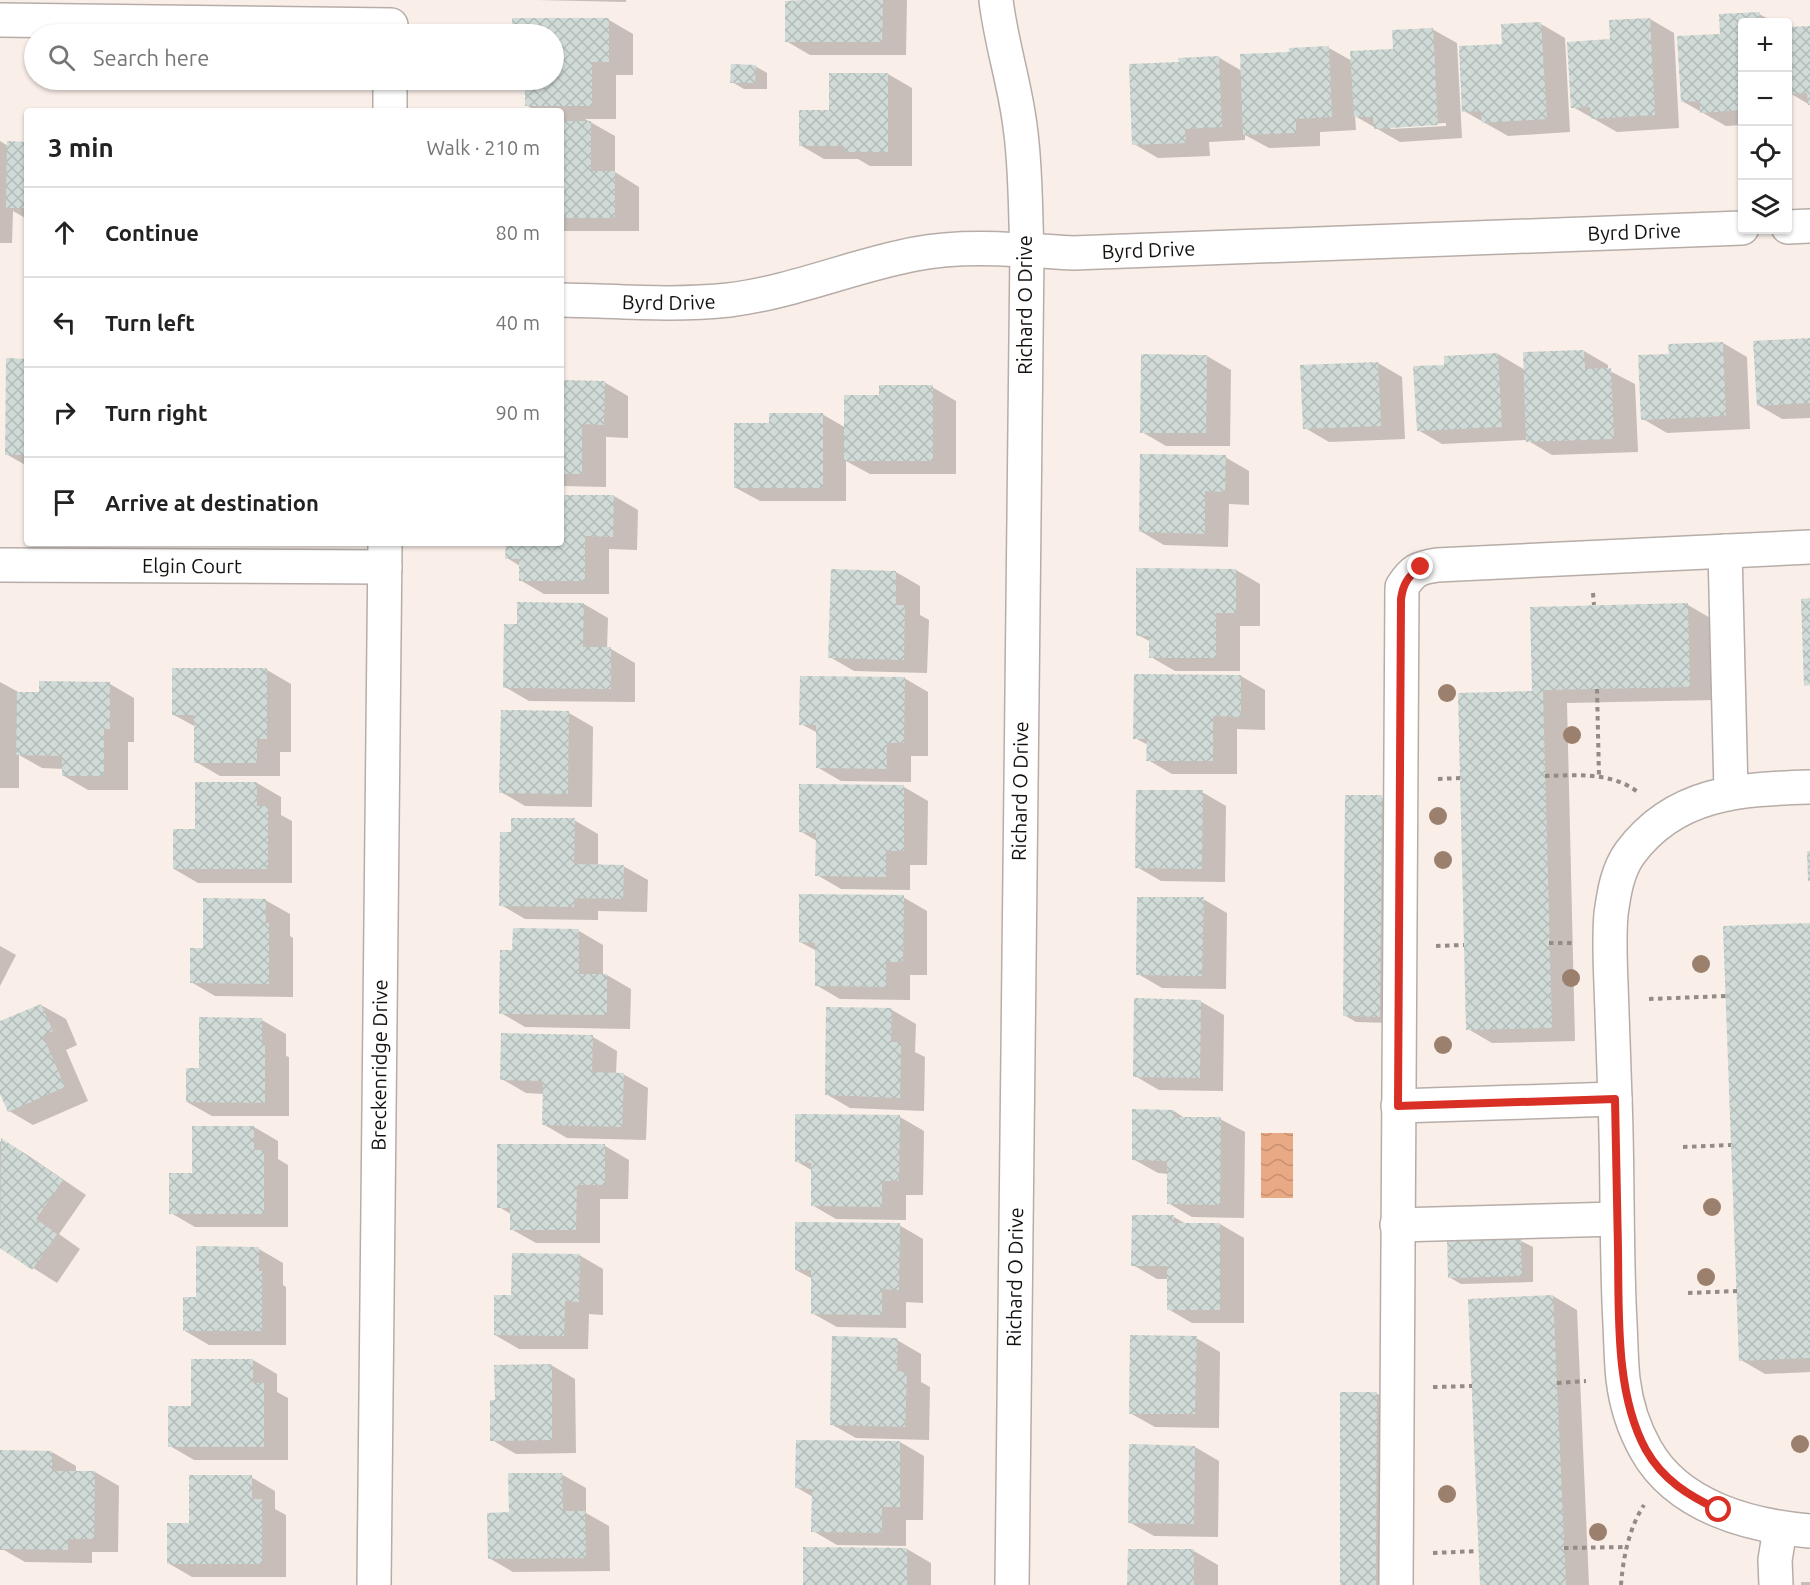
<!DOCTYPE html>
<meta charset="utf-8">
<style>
:root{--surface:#fff;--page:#f2f2f2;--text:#222;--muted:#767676;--line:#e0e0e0}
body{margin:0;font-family:Ubuntu,sans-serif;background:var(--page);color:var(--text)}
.controls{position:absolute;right:18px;top:18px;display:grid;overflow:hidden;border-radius:6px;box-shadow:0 2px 4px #0004}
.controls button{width:54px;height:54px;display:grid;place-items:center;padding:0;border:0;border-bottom:2px solid var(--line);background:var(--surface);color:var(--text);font:30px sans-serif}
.stop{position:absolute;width:18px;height:18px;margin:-14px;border:4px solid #d93025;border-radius:50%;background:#fff}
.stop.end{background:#d93025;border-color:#fff;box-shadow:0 2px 6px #0008}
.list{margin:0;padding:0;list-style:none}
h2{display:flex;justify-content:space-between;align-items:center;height:78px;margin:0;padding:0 24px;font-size:26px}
h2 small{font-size:20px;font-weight:400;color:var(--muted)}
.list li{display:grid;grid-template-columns:39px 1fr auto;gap:18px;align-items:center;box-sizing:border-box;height:90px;padding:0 24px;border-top:2px solid var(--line)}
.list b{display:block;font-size:22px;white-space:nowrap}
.list em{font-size:20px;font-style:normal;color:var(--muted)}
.icon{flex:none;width:33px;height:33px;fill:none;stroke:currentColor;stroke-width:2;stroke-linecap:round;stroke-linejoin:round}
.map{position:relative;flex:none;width:1810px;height:1585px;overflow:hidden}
.search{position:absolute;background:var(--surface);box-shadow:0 2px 4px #0004;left:24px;top:24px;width:540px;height:66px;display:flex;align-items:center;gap:15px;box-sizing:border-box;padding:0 21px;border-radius:33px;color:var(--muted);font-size:22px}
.panel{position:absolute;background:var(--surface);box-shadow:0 2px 4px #0004;left:24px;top:108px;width:540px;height:438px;border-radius:6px}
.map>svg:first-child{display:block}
.water{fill:url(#water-waves)}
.shadow{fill:#0003;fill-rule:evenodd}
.building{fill:url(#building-cross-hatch)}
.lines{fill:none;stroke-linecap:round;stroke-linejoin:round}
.minor-casing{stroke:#b7ada8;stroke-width:36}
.path{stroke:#928b86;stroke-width:4;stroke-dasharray:4.5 4.5;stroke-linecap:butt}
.minor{stroke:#fff;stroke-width:33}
.tree{fill:#9c806e}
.route{stroke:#d93025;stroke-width:8}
.labels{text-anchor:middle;stroke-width:5;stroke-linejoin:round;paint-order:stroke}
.street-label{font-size:20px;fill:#13100e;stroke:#fff}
</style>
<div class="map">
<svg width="1810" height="1585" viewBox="0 0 1810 1585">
<defs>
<pattern id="water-waves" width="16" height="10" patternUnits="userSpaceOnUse" patternTransform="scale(1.5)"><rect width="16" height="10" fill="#e9a984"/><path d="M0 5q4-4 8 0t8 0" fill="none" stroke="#c79071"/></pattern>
<pattern id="building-cross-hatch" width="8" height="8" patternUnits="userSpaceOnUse" patternTransform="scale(1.5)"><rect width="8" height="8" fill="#d0dbd7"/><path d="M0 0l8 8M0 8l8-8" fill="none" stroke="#b2bbb7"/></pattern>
</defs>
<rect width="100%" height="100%" fill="#f9eee8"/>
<rect class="water" x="1261" y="1133" width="32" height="65"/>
<g class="shadow">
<polygon points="537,0 626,0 626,2"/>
<polygon points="806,0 907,0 906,55 810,55 786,41"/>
<polygon points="1759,14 1774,22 1742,22 1742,125 1726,126 1682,101 1722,35 1721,16"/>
<polygon points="1650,19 1674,33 1679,128 1617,132 1573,107 1612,40"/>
<polygon points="513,20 609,20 633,34 633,75 616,75 616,119 585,119 615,136 615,172 639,187 639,231 561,231 561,111 536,111 526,105 526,89 513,81 513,80 554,80 554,34 513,34"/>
<polygon points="1541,24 1565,38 1570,132 1508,136 1464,111 1503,45"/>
<polygon points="1810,28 1810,105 1788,92 1788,29"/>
<path d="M 1432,29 L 1457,43 L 1462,138 L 1400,142 L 1355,116 L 1356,130 L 1320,132 L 1320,146 L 1269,148 L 1245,135 L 1245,140 L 1209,142 L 1210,156 L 1158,158 L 1134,144 L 1181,63 L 1218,57 L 1242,71 L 1291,54 L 1329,48 L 1352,61 L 1395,50 ZM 1446,123 L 1446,126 L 1391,129 L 1388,126 Z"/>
<polygon points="755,66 767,73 767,89 744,89 732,82"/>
<polygon points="888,74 912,88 912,166 870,166 858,159 824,159 800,145"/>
<polygon points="0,141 8,146 27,143 27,219 13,211 12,243 0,243"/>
<polygon points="1810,340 1810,418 1782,419 1758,405"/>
<polygon points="1723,343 1747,357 1750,429 1667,433 1643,419"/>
<polygon points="1584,351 1608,365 1608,370 1635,384 1638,452 1552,455 1527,440 1442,444 1418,430 1446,366 1498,354 1525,370"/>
<polygon points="1143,356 1207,356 1231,370 1230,446 1166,446 1142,432"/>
<polygon points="27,360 27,466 6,454"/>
<polygon points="1378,363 1402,377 1405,439 1329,442 1305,428"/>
<polygon points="561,382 604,382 628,396 628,438 606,437 606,487 561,486"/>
<polygon points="932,387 956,401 956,474 870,474 846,461 846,501 760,501 736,488 822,414 846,428 881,397"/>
<polygon points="1225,457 1249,471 1249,505 1229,504 1228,547 1164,545 1140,531"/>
<polygon points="561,496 614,496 638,510 637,550 609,549 609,594 544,594 520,580 520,566 507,558 507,543 561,543"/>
<polygon points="1138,570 1236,570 1260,584 1260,626 1240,626 1240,671 1175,671 1151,657 1151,642 1138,635"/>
<polygon points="896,572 920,586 920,615 929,620 927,673 854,671 830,657"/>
<polygon points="584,604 608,618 607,649 611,649 635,663 635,702 529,701 505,687 519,625"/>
<polygon points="1688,605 1712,619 1714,700 1567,703 1575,1041 1492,1043 1468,1029 1533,692"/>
<polygon points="267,670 291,684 291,752 280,752 280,776 220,776 196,762 196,727 174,715"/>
<polygon points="1241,676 1265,690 1265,730 1237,729 1237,774 1172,774 1148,760 1148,745 1135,738"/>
<polygon points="904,678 928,692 928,756 911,756 911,782 841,781 817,767 818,733 801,724"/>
<polygon points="0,682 22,694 41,694 110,684 134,698 134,742 128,742 128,790 88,790 64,776 64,769 42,768 19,755 19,788 0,788"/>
<polygon points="569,713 593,727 592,807 525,806 501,792"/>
<polygon points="197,783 257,783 281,797 281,815 292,821 292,883 198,883 174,869 197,830"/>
<polygon points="904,787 928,801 927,865 910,865 910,890 841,889 817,875 817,841 800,831"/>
<polygon points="1202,792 1226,806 1225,882 1161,881 1137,867"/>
<polygon points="1381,797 1393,803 1391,1023 1356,1022 1344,1015"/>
<polygon points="574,820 598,834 598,866 623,866 648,880 647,912 598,911 598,920 525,919 501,905 513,834"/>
<polygon points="903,897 927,911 927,975 910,975 910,1000 840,999 816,985 817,951 800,942"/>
<polygon points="1203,899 1227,913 1226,989 1162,988 1138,974"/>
<polygon points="265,900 290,914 290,936 293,938 293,997 215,996 191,982 204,950"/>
<polygon points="1810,924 1810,1372 1765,1374 1741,1360"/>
<polygon points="579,931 603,945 603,975 607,975 631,989 630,1029 525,1027 501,1013 514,952"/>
<polygon points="0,946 16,955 0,986"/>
<polygon points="1200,1001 1224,1015 1223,1091 1159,1090 1135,1076"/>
<polygon points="41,1005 66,1019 77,1045 66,1050 88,1101 33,1125 9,1111 0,1090 0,1022"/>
<polygon points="892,1010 916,1024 915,1052 925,1057 924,1111 850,1108 826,1094"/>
<polygon points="262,1020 286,1034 286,1056 289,1057 289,1116 212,1116 187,1102 200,1069"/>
<polygon points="593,1037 617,1051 616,1074 623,1074 648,1088 646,1140 567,1138 543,1124 544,1094 526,1093 502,1079"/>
<polygon points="1174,1111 1186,1119 1220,1119 1245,1132 1244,1218 1192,1217 1168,1203 1169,1174 1158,1173 1133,1159"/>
<polygon points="900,1117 924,1131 923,1195 906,1195 906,1220 836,1219 812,1205 813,1171 796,1161"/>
<polygon points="254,1127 278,1141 278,1159 288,1165 288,1227 195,1227 171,1213 193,1175"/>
<polygon points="2,1140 26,1154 86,1195 59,1234 80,1249 57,1283 0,1247 0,1142"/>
<polygon points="605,1146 629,1160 628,1199 600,1199 600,1243 536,1243 511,1229 511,1214 499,1207"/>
<polygon points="1174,1217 1186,1224 1220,1224 1244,1238 1244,1323 1192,1323 1168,1309 1169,1279 1157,1279 1133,1265"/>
<polygon points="899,1225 923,1239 923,1303 906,1302 906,1328 837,1327 812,1313 813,1279 796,1270"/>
<polygon points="1521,1241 1533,1247 1533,1282 1461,1284 1449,1277"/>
<polygon points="259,1249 283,1263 283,1285 286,1287 286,1345 209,1345 185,1331 198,1298"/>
<polygon points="579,1255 603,1269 603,1315 589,1314 588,1349 519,1349 495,1335 513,1296"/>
<polygon points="1553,1296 1577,1310 1589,1585 1482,1585"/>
<polygon points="1196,1338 1220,1352 1219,1428 1155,1427 1130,1413"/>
<polygon points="897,1340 921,1354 921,1382 930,1387 929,1440 856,1438 831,1424"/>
<polygon points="253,1360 277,1374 277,1392 288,1398 288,1460 194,1460 170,1446 192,1407"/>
<polygon points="551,1365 575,1379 576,1453 516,1454 492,1440 496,1402"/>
<polygon points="1376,1393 1388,1400 1387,1585 1341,1585"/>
<polygon points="900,1442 924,1456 923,1520 906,1520 906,1546 837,1545 813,1531 813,1497 796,1487"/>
<polygon points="1195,1447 1219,1461 1218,1537 1154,1536 1129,1522"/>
<polygon points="52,1452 76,1466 76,1472 95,1472 119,1486 118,1552 92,1552 92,1563 25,1562 4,1550 0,1550 0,1478"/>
<polygon points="561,1474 586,1488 586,1513 609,1526 610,1571 513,1572 489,1558 510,1513"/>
<polygon points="251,1477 275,1491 275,1509 286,1515 286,1577 192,1577 168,1563 191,1524"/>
<polygon points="804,1548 907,1549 931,1563 931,1585 804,1585"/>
<polygon points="1194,1551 1218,1565 1218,1585 1129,1585"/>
<rect x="1801" y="1582" width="9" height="3"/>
</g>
<g class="building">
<polygon points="804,0 883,0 882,42 785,42 785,1"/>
<polygon points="1760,12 1760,22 1742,22 1742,110 1700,113 1700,101 1681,102 1677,36 1720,34 1719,14"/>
<polygon points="512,18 609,18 609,62 592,62 592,106 525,106 525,82 511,82 511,80 554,80 554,34 512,34"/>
<polygon points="1650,18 1655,115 1591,119 1590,107 1571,108 1567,42 1610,39 1609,20"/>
<polygon points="1541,22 1547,119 1482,123 1481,111 1462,112 1459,46 1502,44 1501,24"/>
<polygon points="1810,26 1810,105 1808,105 1807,93 1788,94 1788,27"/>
<polygon points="1433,28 1438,125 1374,129 1373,117 1354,117 1350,51 1393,49 1392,30"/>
<polygon points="1329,46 1332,117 1296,119 1296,133 1243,135 1240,54 1289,52 1289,48"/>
<polygon points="1219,56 1222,127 1185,129 1186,143 1132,145 1129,64 1179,62 1178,58"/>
<polygon points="731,64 756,65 755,83 730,83"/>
<polygon points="829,73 888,73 888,152 844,152 844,146 799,146 799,110 829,110"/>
<polygon points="561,121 591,121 591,171 615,171 615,218 561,218"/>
<polygon points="7,141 27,142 27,208 6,208"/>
<polygon points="1810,338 1810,403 1757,406 1753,341"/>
<polygon points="1723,342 1726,416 1641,420 1638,355 1669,354 1668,344"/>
<polygon points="1584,350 1585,369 1611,368 1614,439 1526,442 1523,352"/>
<polygon points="1498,353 1502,427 1417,431 1413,366 1444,365 1444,356"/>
<polygon points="1141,354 1207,355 1206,433 1140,433"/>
<polygon points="6,358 27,359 27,455 5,455"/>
<polygon points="1378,362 1381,426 1303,429 1300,365"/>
<polygon points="561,380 605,381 604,425 582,424 582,474 561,474"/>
<polygon points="879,385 933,385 933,461 844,461 844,395 879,395"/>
<polygon points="769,413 823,413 823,488 734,488 734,423 769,423"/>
<polygon points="1140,454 1226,455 1225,492 1205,491 1205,534 1139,532"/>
<polygon points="561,495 614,495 613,537 585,536 585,581 519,581 519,559 505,559 506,543 561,543"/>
<polygon points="1136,568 1236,569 1236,613 1216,613 1216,658 1149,658 1149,636 1136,636"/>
<polygon points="831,569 896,571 896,605 905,605 904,660 828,658"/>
<polygon points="1810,598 1810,685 1804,686 1801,599"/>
<polygon points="517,602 584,603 583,647 611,647 611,689 503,688 504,624 517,624"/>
<polygon points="1688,603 1690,687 1543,690 1552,1028 1466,1030 1458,693 1532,691 1530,607"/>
<polygon points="172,668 267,668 267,739 257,739 257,763 194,763 194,715 172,715"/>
<polygon points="1134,674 1241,675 1241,717 1213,716 1213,761 1146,761 1147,739 1133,739"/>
<polygon points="800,676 905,677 904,743 887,743 887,769 816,768 816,725 799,725"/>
<polygon points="39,681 110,682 110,729 104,729 104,776 62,776 62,756 16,755 17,692 39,692"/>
<polygon points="501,710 569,711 568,794 499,793"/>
<polygon points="195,782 257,782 257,806 268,806 268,869 173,869 173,829 195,829"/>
<polygon points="799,784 904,785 904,851 886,851 886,877 815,876 816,833 799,832"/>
<polygon points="1136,790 1203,790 1202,869 1135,868"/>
<polygon points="1345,795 1382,795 1380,1017 1343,1016"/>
<polygon points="511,818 575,818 574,864 624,865 623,899 574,898 574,907 499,906 500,832 511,832"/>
<polygon points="1807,851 1810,851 1810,881 1808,881"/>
<polygon points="799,894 904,895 903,962 886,962 886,987 815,986 815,943 799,942"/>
<polygon points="1137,897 1204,897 1202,976 1136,975"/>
<polygon points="203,898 266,899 266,923 269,923 269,984 190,983 190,948 203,948"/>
<polygon points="1810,923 1810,1358 1739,1361 1723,926"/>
<polygon points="513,928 579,929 579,974 607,974 607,1015 499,1014 500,950 512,950"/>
<polygon points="1134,998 1201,1000 1200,1078 1133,1077"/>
<polygon points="41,1004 53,1031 43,1036 65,1087 8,1112 0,1094 0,1021"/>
<polygon points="826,1007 892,1008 891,1042 901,1042 900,1098 825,1095"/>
<polygon points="199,1017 262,1018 262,1042 265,1042 265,1103 186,1102 186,1068 199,1068"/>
<polygon points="501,1033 593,1035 592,1072 624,1073 622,1127 542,1125 543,1081 500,1080"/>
<polygon points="1132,1109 1174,1110 1174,1117 1221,1117 1220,1205 1167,1204 1167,1161 1132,1160"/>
<polygon points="795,1114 900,1115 899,1181 882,1181 882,1207 811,1206 811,1163 795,1162"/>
<polygon points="192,1126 254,1126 254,1150 264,1150 264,1214 169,1214 169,1173 192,1173"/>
<polygon points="1,1138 63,1180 36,1219 57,1234 32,1270 0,1248"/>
<polygon points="497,1144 605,1144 605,1185 577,1185 576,1230 510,1230 510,1208 497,1208"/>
<polygon points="1132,1215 1174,1215 1174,1223 1220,1223 1220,1310 1167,1310 1167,1266 1131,1266"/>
<polygon points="795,1222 900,1223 899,1290 882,1289 882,1315 811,1314 811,1270 795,1270"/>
<polygon points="1521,1239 1522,1276 1448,1278 1447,1241"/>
<polygon points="196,1246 259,1247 259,1271 262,1271 262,1331 183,1331 183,1297 196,1297"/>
<polygon points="512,1253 580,1254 579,1302 565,1301 564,1336 494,1335 494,1295 511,1295"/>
<polygon points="1553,1295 1566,1585 1480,1585 1468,1299"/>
<polygon points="1130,1335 1197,1336 1195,1414 1129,1414"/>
<polygon points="832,1336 898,1338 897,1371 907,1372 905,1427 830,1425"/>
<polygon points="191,1359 253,1359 253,1383 264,1383 264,1447 168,1447 168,1406 191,1406"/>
<polygon points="552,1364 552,1440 490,1441 490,1400 495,1400 494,1365"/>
<polygon points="1340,1392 1377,1392 1376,1585 1340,1585"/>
<polygon points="796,1440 900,1441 900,1507 882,1507 882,1533 811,1532 812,1489 795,1488"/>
<polygon points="1129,1444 1195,1446 1194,1524 1128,1523"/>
<polygon points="0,1450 52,1451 52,1471 95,1471 94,1539 68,1539 68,1550 0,1549"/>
<polygon points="508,1473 562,1473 563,1511 585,1511 586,1558 488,1559 487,1513 509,1512"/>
<polygon points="189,1475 252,1475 252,1499 262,1499 262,1564 167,1564 167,1523 189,1523"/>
<polygon points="803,1547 907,1548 907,1585 803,1585"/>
<polygon points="1128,1549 1194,1549 1194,1585 1127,1585"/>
</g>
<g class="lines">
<g class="minor-casing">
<g id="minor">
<path d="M 996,0 C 1001,43 1015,84 1020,126 C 1026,167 1025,209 1027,250 L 1012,1585"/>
<polyline points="0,20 391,25"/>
<polyline points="390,111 390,80"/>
<polyline points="1788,227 1810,226"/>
<path id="s1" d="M 561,300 C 616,301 674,306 729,300 C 793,292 852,266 915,254 C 966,244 1021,250 1073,253 L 1742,228"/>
<polyline points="1725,551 1731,792"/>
<path id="s2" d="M 0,565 L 385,567"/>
<path d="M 1810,787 C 1741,789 1675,792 1630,853 C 1617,871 1614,893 1611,914 C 1609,937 1610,961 1611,984 C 1612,1023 1614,1061 1615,1099 C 1618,1174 1616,1250 1620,1324 C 1621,1343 1621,1361 1623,1379 C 1626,1404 1634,1429 1646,1450 C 1678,1507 1750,1526 1810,1531"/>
<polyline points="1398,1106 1615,1099"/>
<polyline points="1397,1225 1617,1219"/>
<path id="s3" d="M 374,1585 L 385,543"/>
<path d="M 1396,1585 L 1402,587 C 1413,570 1418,568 1437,565 L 1810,547"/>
<polyline points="1776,1585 1775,1560 1780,1529"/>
</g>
</g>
<g class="path">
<polyline points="1593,593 1594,605"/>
<polyline points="1597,689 1599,776"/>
<path d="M 1545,776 C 1577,775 1613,772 1639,793"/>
<polyline points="1438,779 1460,778"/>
<polyline points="1549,943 1572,943"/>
<polyline points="1436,946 1464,945"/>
<polyline points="1649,999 1726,996"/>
<polyline points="1683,1147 1731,1145"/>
<polyline points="1688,1293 1737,1291"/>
<polyline points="1557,1383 1586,1381"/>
<polyline points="1433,1387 1472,1386"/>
<polyline points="1564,1548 1627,1547"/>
<polyline points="1433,1553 1478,1551"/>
<path d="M 1621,1585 C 1623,1558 1629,1528 1644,1505"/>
</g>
<use href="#minor" class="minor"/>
</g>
<g class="tree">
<circle cx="1447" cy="693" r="9"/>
<circle cx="1572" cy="735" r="9"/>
<circle cx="1438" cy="816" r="9"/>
<circle cx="1443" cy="860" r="9"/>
<circle cx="1701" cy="964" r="9"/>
<circle cx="1571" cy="978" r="9"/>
<circle cx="1443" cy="1045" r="9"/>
<circle cx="1712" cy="1207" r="9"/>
<circle cx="1706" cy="1277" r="9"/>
<circle cx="1800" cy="1444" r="9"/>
<circle cx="1447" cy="1494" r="9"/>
<circle cx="1598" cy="1532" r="9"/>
</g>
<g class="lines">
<path class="route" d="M 1421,567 C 1408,576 1403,584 1401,599 L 1398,1106 L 1615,1099 C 1616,1149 1617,1199 1618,1249 C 1619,1313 1615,1394 1646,1450 C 1663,1480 1689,1496 1719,1510"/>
</g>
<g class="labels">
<g class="street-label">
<text dy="7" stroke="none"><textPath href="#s1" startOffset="1080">Byrd Drive</textPath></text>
<text dy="7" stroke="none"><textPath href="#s1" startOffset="594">Byrd Drive</textPath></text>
<text dy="7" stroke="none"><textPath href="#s1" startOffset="108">Byrd Drive</textPath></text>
<text transform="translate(1025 305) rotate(-90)" y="7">Richard O Drive</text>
<text dy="7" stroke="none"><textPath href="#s2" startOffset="192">Elgin Court</textPath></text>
<text transform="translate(1020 791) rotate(-89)" y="7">Richard O Drive</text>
<text dy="7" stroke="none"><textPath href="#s3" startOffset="520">Breckenridge Drive</textPath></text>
<text transform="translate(1015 1277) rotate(-89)" y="7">Richard O Drive</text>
</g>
</g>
</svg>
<div class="controls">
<button>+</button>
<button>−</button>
<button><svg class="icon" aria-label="locate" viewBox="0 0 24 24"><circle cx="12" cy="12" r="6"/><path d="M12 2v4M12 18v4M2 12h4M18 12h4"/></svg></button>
<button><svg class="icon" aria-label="layers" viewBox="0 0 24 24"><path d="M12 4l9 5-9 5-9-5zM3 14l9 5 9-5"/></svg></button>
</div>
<div class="stop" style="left:1719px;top:1510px"></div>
<div class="stop end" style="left:1421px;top:567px"></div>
<div class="search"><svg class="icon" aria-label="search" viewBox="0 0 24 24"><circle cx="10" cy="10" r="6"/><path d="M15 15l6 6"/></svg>Search here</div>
<section class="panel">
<h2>3 min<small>Walk · 210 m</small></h2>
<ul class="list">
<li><svg class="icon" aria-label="ahead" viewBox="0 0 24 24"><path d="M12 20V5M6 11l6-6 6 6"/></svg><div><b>Continue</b></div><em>80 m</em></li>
<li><svg class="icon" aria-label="left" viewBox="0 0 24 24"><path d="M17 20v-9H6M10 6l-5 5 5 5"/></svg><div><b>Turn left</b></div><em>40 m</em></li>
<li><svg class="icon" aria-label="right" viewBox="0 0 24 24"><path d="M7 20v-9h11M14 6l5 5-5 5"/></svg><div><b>Turn right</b></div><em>90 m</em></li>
<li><svg class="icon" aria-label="arrive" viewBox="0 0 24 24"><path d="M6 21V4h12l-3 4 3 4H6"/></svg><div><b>Arrive at destination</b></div></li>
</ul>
</section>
</div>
